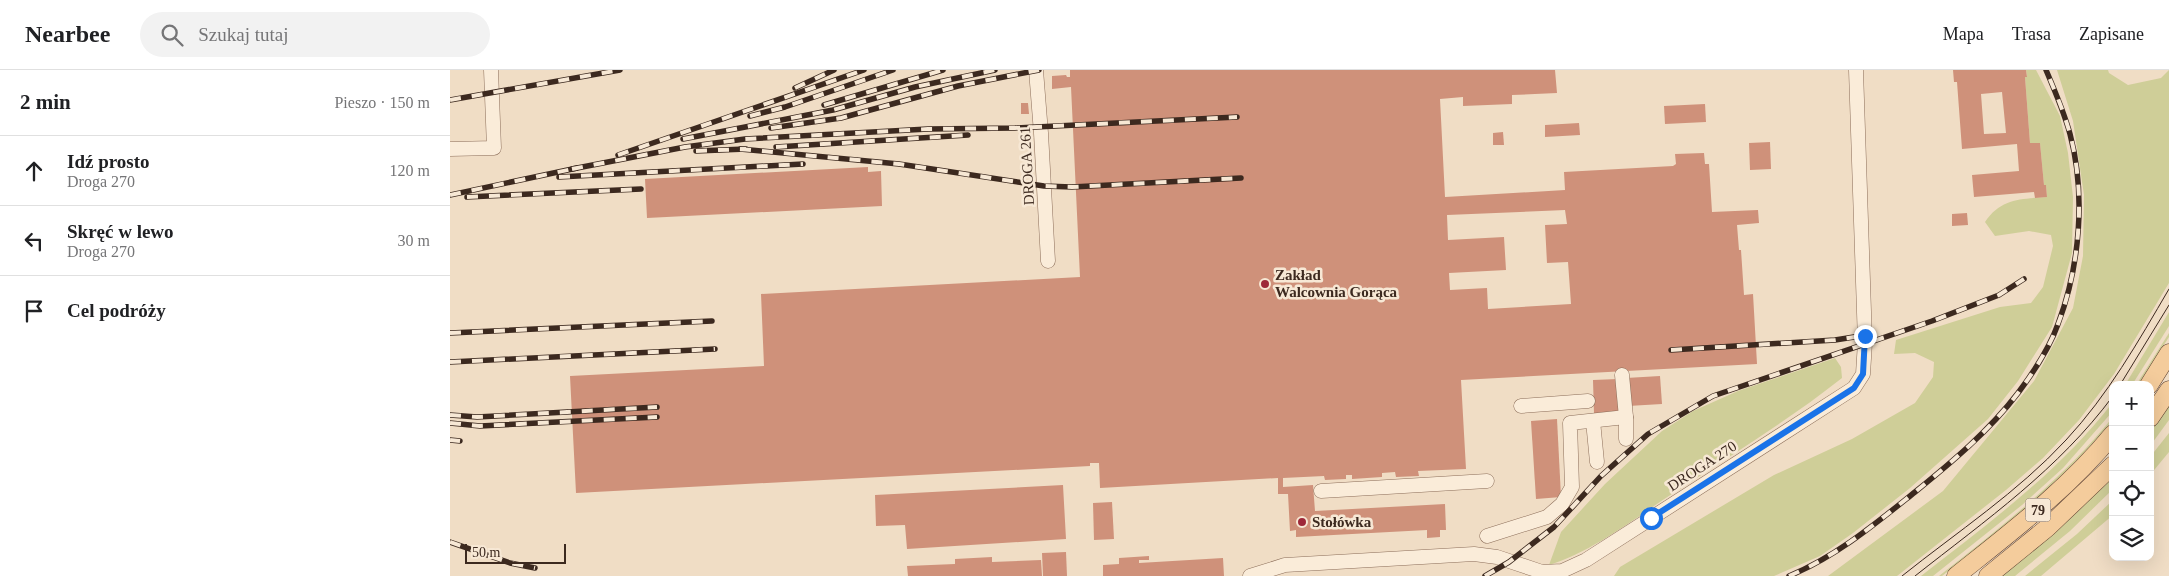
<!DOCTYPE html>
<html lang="pl">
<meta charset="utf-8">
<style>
:root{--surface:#fff;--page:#f2f2f2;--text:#202124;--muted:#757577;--line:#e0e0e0}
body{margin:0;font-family:"Times New Roman",serif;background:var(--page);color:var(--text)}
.controls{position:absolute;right:15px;bottom:15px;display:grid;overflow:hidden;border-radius:10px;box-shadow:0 5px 20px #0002}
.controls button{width:45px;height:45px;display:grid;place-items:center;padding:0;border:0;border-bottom:1px solid var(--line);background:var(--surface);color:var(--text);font:25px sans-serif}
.scale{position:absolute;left:15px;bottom:12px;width:101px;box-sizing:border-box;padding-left:5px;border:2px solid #3c291f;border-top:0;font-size:14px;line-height:18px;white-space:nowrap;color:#3c291f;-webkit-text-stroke:4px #f7e8d5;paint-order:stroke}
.stop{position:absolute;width:15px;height:15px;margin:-11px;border:4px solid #1a73e8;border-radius:50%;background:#fff}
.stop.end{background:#1a73e8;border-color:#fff;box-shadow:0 1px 5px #0008}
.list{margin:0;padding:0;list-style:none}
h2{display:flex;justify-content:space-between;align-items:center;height:65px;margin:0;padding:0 20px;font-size:21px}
h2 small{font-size:16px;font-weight:400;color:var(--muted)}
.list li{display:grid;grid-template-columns:32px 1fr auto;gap:15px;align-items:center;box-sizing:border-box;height:70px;padding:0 20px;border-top:1px solid var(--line)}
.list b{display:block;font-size:19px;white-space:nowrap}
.list p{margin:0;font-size:16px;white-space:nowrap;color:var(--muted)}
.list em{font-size:16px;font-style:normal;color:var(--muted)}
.icon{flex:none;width:28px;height:28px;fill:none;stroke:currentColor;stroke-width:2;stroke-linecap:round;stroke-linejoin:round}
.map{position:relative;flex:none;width:1719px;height:506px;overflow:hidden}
header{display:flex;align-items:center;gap:30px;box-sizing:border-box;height:70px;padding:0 25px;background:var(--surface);border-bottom:1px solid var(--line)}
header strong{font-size:24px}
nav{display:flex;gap:28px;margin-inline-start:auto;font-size:18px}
.search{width:350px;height:45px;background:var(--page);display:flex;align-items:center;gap:12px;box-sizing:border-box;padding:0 18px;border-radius:28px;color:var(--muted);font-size:19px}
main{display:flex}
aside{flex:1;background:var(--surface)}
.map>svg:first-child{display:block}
.green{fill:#cfce98}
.building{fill:#cf917a;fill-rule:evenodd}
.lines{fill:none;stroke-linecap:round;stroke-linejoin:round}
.minor-casing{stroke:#8c6e5a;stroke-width:15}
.major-casing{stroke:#5a3d2e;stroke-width:19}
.minor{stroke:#faecd9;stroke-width:14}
.major{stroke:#f4cc9c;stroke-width:18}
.tram{stroke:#3c291f;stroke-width:1}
.rail-casing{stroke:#3c291f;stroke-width:5.5}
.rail{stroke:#f7e8d5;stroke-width:4;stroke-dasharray:11;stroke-linecap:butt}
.route{stroke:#1a73e8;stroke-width:6}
.poi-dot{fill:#9e2839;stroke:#f7e8d5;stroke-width:2}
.labels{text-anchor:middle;stroke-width:5;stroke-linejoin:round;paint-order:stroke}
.shield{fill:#f7e8d5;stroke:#746256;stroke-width:1}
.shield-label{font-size:14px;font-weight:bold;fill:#3c291f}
.street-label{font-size:15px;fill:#3c291f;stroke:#f7e8d5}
.poi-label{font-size:15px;font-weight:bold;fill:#3c291f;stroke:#f7e8d5;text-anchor:start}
</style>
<header>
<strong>Nearbee</strong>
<div class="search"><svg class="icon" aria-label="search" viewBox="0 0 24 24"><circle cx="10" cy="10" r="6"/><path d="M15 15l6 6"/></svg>Szukaj tutaj</div>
<nav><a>Mapa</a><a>Trasa</a><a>Zapisane</a></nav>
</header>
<main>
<aside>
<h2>2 min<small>Pieszo · 150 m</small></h2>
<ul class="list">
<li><svg class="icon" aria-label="ahead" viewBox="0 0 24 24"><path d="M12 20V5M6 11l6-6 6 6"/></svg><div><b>Idź prosto</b><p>Droga 270</p></div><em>120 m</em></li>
<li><svg class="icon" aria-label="left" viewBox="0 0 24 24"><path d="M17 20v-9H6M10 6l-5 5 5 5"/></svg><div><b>Skręć w lewo</b><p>Droga 270</p></div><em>30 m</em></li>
<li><svg class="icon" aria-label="arrive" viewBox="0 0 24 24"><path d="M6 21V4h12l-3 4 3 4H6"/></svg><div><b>Cel podróży</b></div></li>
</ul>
</aside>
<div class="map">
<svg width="1719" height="506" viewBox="0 0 1719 506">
<rect width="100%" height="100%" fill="#f0ddc5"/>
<g class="green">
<path d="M 1576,0 L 1586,0 L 1610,46 L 1618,83 L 1623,127 L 1622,183 L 1602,257 L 1568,311 L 1538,349 L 1460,418 L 1403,463 L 1370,486 L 1324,506 L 1164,506 L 1170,497 L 1324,405 L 1402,369 L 1465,333 L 1483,307 L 1484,292 L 1465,283 L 1444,284 L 1446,270 L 1550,237 L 1581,233 L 1593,217 L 1603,176 L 1601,165 L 1579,161 L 1545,166 L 1535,152 C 1551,128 1571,129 1597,127 L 1596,115 L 1594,115 L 1590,73 L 1580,73 L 1575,7 L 1577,6 Z"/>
<polygon points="1607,0 1658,0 1659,3 1678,15 1711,8 1719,0 1719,213 1664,304 1629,350 1593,388 1556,420 1447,506 1378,506 1493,421 1584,311 1623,238 1633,186 1634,125 1623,51"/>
<polygon points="1719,242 1719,256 1682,315 1675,315"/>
<polygon points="1719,263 1719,267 1688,315 1686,315"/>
<path d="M 1385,288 L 1391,297 L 1392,308 C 1339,350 1281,385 1225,422 C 1185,448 1144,481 1099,495 L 1111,462 L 1155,414 L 1212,361 L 1243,341 L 1288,321 Z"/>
<path d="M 1663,332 L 1663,341 L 1613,398 L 1572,435 L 1483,506 L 1471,506 C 1540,452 1609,402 1663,332 Z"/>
<polygon points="1719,335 1719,350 1700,376 1700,362"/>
<path d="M 1663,347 L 1661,352 C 1612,412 1552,459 1492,506 L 1489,506 C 1551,457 1613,409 1663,347 Z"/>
<polygon points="1719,363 1719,382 1700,405 1700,387"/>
<polygon points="1663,407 1663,419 1620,461 1565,506 1551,506 1611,457"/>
<polygon points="1663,430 1663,445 1591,506 1575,506 1627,464"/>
</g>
<g class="building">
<path d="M 620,0 L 1105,0 L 1107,23 L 1062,25 L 1062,34 L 1013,36 L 1013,27 L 990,29 L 995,127 L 1115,120 L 1114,102 L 1223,96 L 1226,94 L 1225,84 L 1254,83 L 1255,94 L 1259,94 L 1262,142 L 1308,140 L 1309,153 L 1287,155 L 1289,180 L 1291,180 L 1294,225 L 1303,224 L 1307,294 L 1011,310 L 1016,399 L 968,401 L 969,406 L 946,407 L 945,402 L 932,403 L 932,407 L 902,409 L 902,405 L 896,405 L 896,409 L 875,410 L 874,406 L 833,408 L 833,417 L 863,415 L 865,441 L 995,434 L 996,460 L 990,460 L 990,467 L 977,468 L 977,460 L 846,467 L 846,460 L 840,461 L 838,424 L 828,424 L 828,408 L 650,418 L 649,393 L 640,393 L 640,396 L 126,423 L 120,306 L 314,296 L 311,224 L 630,207 L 621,17 L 602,19 L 602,6 L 616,5 L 617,7 L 620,7 ZM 1115,140 L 1117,154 L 1095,155 L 1097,193 L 1118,192 L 1121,234 L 1038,239 L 1037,218 L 1000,220 L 999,203 L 1056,200 L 1054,167 L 998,170 L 997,145 Z"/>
<path d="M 1503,0 L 1576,0 L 1577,7 L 1575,7 L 1580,73 L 1590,73 L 1594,115 L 1596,115 L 1597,127 L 1585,128 L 1584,122 L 1524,127 L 1522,105 L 1569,101 L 1567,74 L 1512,79 L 1507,12 L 1504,12 ZM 1552,22 L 1556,63 L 1534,64 L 1531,24 Z"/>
<polygon points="571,33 578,33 579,44 571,44"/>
<polygon points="1255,34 1256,52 1215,54 1214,36"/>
<polygon points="1129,53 1130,65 1095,67 1095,55"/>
<polygon points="1053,62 1054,75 1043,75 1043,63"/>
<polygon points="1320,72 1321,99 1300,100 1299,73"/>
<polygon points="418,97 418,102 431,101 432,136 197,148 195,109"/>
<polygon points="1517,143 1518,155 1502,156 1502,144"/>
<polygon points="1210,306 1212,334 1178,336 1176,308"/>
<polygon points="1168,309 1170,342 1144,344 1143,310"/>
<polygon points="1107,349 1111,427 1086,429 1081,351"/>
<polygon points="613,415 616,469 457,479 455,455 426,456 425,425"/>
<polygon points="662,432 664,469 644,470 643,433"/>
<polygon points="616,482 617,506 593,506 592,483"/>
<polygon points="699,486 699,490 689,490 689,493 773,488 774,506 653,506 653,495 669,494 669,488"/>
<polygon points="542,487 542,492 591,490 592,506 458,506 457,496 505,494 505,489"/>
</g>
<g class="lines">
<g class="minor-casing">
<g id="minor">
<polyline points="586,0 591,63 598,191"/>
<polyline points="0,79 44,78 41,0"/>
<polyline points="1071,336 1138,331"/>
<polyline points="1176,347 1176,369"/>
<polyline points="1143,351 1147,392"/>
<polyline points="871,421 1037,411"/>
<polyline points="1037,466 1097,447 1112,434 1122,417 1120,353 1176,347 1172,305"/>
<polyline points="800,506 835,495 1024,484 1047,487 1092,502 1112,501 1136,490 1404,318 1413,304 1415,272 1406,0"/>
</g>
</g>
<g class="major-casing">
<g id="major">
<polyline points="1699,315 1719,283"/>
<polyline points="1700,348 1719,320"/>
<path d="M 1506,506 C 1561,462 1618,419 1663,364"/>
<polyline points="1538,506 1597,458 1663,395"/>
</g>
</g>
<use href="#minor" class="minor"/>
<use href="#major" class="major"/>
<g class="tram">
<polyline points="1670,315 1719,235"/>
<path d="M 1452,506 C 1507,462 1568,422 1616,370 C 1658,325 1688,272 1719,219"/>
<path d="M 1465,506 C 1536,450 1609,399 1663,326"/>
</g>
<g class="rail-casing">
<g id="rail">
<polyline points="345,18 384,0"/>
<polyline points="0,30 170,0"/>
<polyline points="374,35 493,0"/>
<polyline points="300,46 335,37 443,0"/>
<polyline points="321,58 391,48 508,16 589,0"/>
<polyline points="233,69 383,40 465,17 545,0"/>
<polyline points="326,77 518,65"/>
<polyline points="290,79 449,94 594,116 622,117 791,108"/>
<polyline points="246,81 296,79"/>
<polyline points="168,85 414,0"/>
<polyline points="122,99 235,77 295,69 478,59 565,58 787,47"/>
<polyline points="109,107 353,94"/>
<polyline points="0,125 127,98"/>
<polyline points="17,127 191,119"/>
<polyline points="0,263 262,251"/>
<polyline points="1221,280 1385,270 1423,264"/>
<polyline points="0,292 265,279"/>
<polyline points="0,345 27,347 207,337"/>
<polyline points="0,353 30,356 207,347"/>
<polyline points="0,370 10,371"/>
<polyline points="0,472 60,493 85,498"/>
<polyline points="1035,506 1059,492 1104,457 1151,406 1198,364 1263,326 1482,251 1549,225 1574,209"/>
<path d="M 1339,506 C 1387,486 1425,454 1465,422 C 1502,392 1539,361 1568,323 C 1583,303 1600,277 1608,254 C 1630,196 1636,124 1620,64 C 1614,42 1605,21 1596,0"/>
</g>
</g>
<use href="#rail" class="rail"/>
</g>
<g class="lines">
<polyline class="route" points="1201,448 1404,318 1413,304 1415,266"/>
</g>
<g class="poi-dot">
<circle cx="815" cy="214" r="5"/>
<circle cx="852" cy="452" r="5"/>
</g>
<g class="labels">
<rect class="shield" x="1575.5" y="428.5" width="25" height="23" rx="4"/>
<g class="shield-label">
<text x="1588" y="445">79</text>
</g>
<g class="street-label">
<text transform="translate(577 96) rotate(-93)" y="5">DROGA 261</text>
<text transform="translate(1252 396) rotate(-33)" y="5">DROGA 270</text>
</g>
<g class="poi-label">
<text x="825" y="210">Zakład<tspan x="825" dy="17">Walcownia Gorąca</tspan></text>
<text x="862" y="457">Stołówka</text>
</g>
</g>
</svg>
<div class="controls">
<button>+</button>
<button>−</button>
<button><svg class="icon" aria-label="locate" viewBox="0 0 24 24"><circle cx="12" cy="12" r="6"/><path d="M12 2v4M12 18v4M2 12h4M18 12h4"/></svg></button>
<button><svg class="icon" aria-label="layers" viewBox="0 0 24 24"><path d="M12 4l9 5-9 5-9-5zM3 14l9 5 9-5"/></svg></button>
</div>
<div class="scale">50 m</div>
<div class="stop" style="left:1201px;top:448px"></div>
<div class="stop end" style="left:1415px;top:266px"></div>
</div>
</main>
